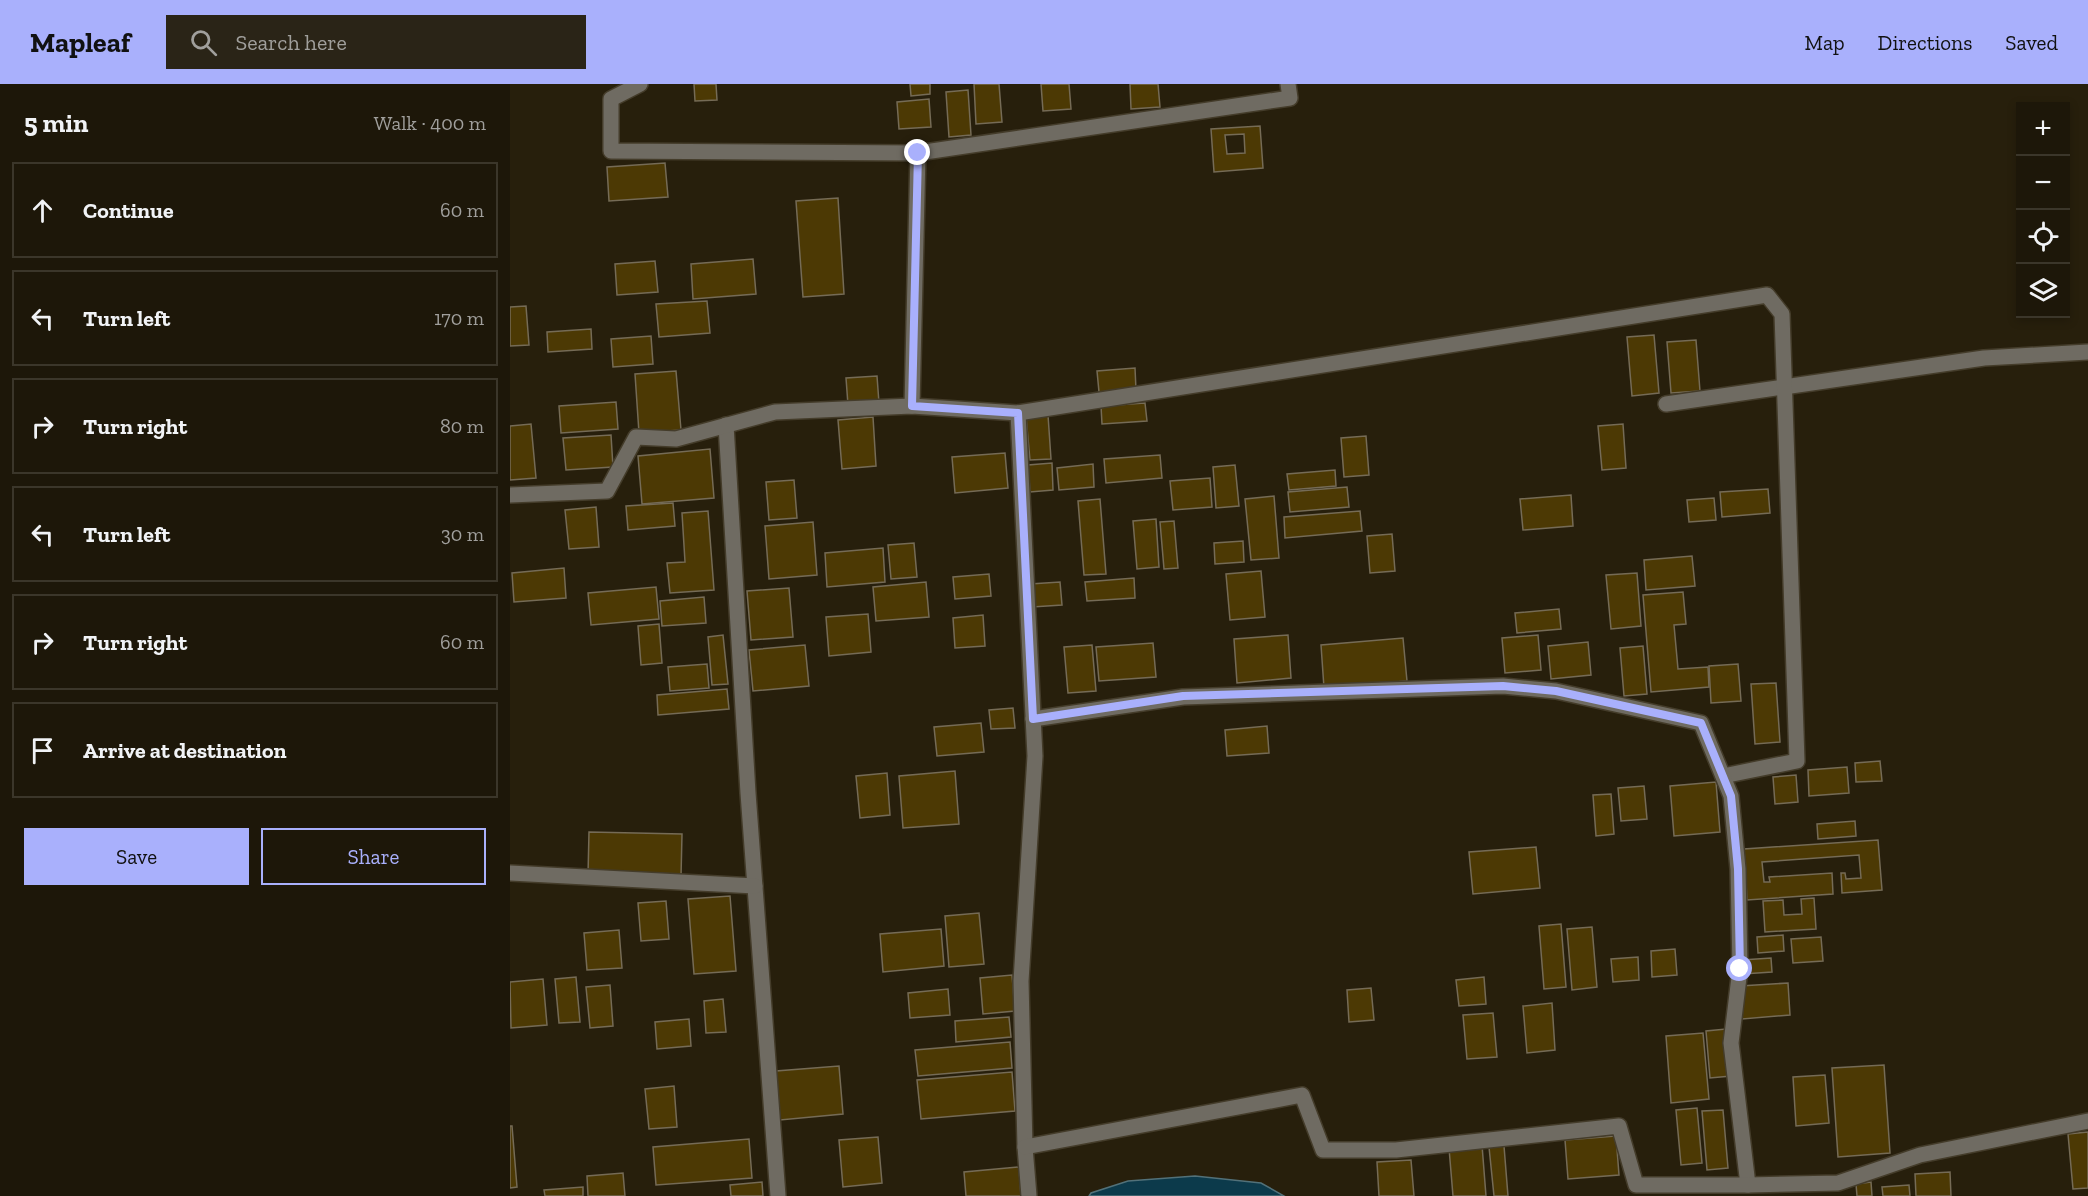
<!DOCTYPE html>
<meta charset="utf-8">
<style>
:root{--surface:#1d1709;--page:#2a2417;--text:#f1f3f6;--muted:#a09f9c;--line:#3b362a;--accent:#a9b0fc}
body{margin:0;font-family:"Zilla Slab",serif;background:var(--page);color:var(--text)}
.controls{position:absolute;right:18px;top:18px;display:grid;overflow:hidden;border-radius:0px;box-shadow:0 3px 9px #0003}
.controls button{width:54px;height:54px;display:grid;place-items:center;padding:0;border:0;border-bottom:2px solid var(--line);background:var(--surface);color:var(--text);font:30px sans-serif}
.stop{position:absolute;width:18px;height:18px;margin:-14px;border:4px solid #a9b0fc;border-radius:50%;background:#fff}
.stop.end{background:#a9b0fc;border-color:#fff;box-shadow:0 2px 6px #0008}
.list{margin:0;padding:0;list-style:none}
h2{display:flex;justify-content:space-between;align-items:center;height:78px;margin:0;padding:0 24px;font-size:26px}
h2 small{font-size:20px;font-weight:400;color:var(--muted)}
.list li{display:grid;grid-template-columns:39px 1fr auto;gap:18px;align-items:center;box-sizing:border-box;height:96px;margin:0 12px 12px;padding:0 12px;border:2px solid var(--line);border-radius:0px}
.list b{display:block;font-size:22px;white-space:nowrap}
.list em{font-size:20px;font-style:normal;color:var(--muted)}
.actions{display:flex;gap:12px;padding:18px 24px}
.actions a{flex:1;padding:14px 0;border:2px solid var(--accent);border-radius:0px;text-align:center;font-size:21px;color:var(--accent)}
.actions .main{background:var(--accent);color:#111}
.icon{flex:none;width:33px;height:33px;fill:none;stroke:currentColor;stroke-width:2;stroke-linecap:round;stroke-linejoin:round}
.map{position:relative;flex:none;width:1578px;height:1112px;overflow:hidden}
header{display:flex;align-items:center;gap:36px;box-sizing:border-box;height:84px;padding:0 30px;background:var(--accent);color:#111}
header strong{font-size:28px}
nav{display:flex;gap:33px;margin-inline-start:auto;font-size:21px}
.search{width:420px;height:54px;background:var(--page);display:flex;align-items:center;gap:15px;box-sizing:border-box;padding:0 21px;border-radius:0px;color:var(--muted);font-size:22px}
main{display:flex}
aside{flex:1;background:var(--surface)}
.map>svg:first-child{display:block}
.water{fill:#0c3a4b;stroke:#527179;stroke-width:1.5}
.building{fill:#4c3904;stroke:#756b56;stroke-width:1.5;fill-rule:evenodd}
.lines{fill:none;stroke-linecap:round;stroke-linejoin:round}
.street-casing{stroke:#443c2a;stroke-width:18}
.street{stroke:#6f6b62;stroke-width:15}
.route{stroke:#a9b0fc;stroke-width:8}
</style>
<header>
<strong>Mapleaf</strong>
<div class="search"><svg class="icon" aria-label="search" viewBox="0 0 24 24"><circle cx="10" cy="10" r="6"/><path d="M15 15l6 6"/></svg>Search here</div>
<nav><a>Map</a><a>Directions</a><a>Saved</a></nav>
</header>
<main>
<aside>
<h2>5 min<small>Walk · 400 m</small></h2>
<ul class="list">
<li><svg class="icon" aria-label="ahead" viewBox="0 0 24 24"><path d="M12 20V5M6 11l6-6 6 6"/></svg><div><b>Continue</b></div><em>60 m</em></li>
<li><svg class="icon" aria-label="left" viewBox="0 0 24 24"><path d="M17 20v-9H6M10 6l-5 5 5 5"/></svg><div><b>Turn left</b></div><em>170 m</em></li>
<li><svg class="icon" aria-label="right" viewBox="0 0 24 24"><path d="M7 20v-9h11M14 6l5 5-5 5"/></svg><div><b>Turn right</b></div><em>80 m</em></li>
<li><svg class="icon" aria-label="left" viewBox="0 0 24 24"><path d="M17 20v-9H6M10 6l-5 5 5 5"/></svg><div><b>Turn left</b></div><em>30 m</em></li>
<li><svg class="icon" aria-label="right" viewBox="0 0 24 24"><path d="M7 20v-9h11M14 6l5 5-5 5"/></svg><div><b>Turn right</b></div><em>60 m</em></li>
<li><svg class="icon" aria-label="arrive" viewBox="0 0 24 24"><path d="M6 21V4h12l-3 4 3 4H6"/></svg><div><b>Arrive at destination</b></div></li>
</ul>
<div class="actions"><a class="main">Save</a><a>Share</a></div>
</aside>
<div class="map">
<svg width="1578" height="1112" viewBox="0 0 1578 1112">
<rect width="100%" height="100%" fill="#271f0c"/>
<polygon class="water" points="685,1092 751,1099 774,1112 579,1112 581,1109 618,1097"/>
<g class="building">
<polygon points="184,0 206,0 207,16 185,17"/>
<polygon points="400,0 420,0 420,10 401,12"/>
<polygon points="464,0 489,0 492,38 466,40"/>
<polygon points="531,0 559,0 561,25 533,27"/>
<polygon points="620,0 648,0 650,23 621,25"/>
<polygon points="458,6 461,51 439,53 436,8"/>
<polygon points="419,15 421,43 389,45 387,18"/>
<path d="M 750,42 L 753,84 L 704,88 L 701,45 ZM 734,50 L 735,69 L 717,70 L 715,51 Z"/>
<polygon points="155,79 158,113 99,117 97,83"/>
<polygon points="328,114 334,210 293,213 286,117"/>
<polygon points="243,175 246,210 183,215 181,180"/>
<polygon points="145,177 148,208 107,211 105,180"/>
<polygon points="197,217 200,249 149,253 146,220"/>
<polygon points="16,222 19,261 0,262 0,223"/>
<polygon points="81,245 82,265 38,268 37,248"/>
<polygon points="1144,251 1149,309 1122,312 1117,253"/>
<polygon points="141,252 143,280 103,283 101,255"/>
<polygon points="1186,256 1190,307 1161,309 1157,258"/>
<polygon points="625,284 626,306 589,308 587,287"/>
<polygon points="166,287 171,346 129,349 125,290"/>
<polygon points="367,292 369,319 338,321 336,294"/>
<polygon points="106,318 108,345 51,349 49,322"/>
<polygon points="635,319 637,337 592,340 591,322"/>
<polygon points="538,331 541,375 520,376 516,333"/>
<polygon points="363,333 366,382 332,385 328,336"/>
<polygon points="21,340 26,394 0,396 0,342"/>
<polygon points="1113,340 1116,384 1092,386 1088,342"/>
<polygon points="101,351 103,383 56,386 53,354"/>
<polygon points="856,352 859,391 834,393 831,354"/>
<polygon points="200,365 204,414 132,420 128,372"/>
<polygon points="495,369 498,404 445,409 442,373"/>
<polygon points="650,371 652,394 596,399 594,375"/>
<polygon points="542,379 543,406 520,408 518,381"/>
<polygon points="583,380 584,403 549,406 547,384"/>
<polygon points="725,381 729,422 706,424 703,383"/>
<polygon points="825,386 826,402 779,406 777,390"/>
<polygon points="700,394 702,423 663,426 660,397"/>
<polygon points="284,396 287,434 259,436 256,398"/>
<polygon points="837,403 839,423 780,428 778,408"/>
<polygon points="1258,405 1260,429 1212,433 1210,408"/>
<polygon points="1061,411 1063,442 1013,446 1010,415"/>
<polygon points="764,412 769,474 741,476 735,415"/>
<polygon points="1204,414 1206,436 1179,438 1177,416"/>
<polygon points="590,415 596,490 574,491 568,417"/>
<polygon points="163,419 165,442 118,446 116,422"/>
<polygon points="86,423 89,463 59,465 55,426"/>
<polygon points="198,427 204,506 160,509 157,479 175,478 172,429"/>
<polygon points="850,427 852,447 775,454 774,433"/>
<polygon points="646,435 649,483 627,485 623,437"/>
<polygon points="664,437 668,484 654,485 650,438"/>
<polygon points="303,438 307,491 259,495 255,442"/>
<polygon points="882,450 885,487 860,489 857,452"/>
<polygon points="733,457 734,478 705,480 704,459"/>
<polygon points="404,459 407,493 381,495 378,461"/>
<polygon points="373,464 375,498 317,503 315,469"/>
<polygon points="1182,472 1185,502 1136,506 1134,476"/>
<polygon points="54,484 56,514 4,518 2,489"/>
<polygon points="751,487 755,533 720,536 716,490"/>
<polygon points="1127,489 1131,542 1101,545 1096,491"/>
<polygon points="479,490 481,512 445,515 443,493"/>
<polygon points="624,494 625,514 577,517 575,498"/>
<polygon points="416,498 419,533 366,537 363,503"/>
<polygon points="550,498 552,521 522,523 520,500"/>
<polygon points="146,503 149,535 81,541 78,509"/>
<polygon points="279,504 283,553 241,556 237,507"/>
<polygon points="1173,508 1176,540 1164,541 1168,585 1198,583 1199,603 1141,608 1133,511"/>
<polygon points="194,513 196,539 152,542 150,517"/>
<polygon points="1049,525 1051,545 1007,549 1005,529"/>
<polygon points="358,530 361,568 319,572 316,533"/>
<polygon points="473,531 475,562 445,564 443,534"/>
<polygon points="149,540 152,579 131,581 128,542"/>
<polygon points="213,551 218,600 202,601 198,553"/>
<polygon points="778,551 781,594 727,599 724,555"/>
<polygon points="1028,551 1031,586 995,589 992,554"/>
<polygon points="893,554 897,597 814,604 811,561"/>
<polygon points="1078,558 1081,591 1041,595 1038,562"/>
<polygon points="643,559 646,593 589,597 586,563"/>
<polygon points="295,561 299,602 243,607 239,566"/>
<polygon points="582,561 586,607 558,609 554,563"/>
<polygon points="1133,562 1137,610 1114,612 1110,564"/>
<polygon points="197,580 199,604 160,607 158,583"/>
<polygon points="1228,580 1231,617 1201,619 1199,582"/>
<polygon points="1266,599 1270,658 1245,660 1241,600"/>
<polygon points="217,605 219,625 148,631 147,611"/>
<polygon points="503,624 505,644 481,645 479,626"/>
<polygon points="471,639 474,668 427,672 424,643"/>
<polygon points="757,642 759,669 717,672 715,646"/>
<polygon points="1370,677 1372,697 1346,698 1345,679"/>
<polygon points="1337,683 1339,709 1299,712 1298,686"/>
<polygon points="445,687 449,740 393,744 389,692"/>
<polygon points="377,689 380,731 350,734 346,692"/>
<polygon points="1286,691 1288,718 1265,720 1263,693"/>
<polygon points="1206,698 1210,748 1164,752 1160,702"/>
<polygon points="1134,702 1137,735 1111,737 1108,704"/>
<polygon points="1101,710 1104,750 1086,752 1083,711"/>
<polygon points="1345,737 1346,752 1308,755 1307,740"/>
<polygon points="79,748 172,750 171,793 78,791"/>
<polygon points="1368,756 1372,806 1332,809 1331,789 1335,789 1336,795 1351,794 1349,771 1252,778 1254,798 1260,798 1259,793 1322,789 1323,810 1237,816 1234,765"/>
<polygon points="1026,763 1030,804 963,810 959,768"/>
<polygon points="220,812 226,887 184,890 178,815"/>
<polygon points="1304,814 1306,845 1255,848 1253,817 1273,816 1274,831 1292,830 1291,815"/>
<polygon points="156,817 159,855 131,857 128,819"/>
<polygon points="469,829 474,880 439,883 435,832"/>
<polygon points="1051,840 1056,903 1034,905 1029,842"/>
<polygon points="1082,843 1087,903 1062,906 1057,845"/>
<polygon points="431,845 434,882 373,888 370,850"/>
<polygon points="109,846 112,884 77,886 74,849"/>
<polygon points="1273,851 1274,867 1248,869 1247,853"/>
<polygon points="1311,853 1313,877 1283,879 1281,855"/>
<polygon points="1165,865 1167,891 1142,893 1141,867"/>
<polygon points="1128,873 1129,896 1103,898 1101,875"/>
<polygon points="1261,874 1262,888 1233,890 1232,876"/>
<polygon points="502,891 505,927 473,930 470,894"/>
<polygon points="66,893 70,938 49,939 45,895"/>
<polygon points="974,893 976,920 949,922 946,896"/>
<polygon points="33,895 37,941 1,944 0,898"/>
<polygon points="1278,899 1280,931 1232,935 1230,902"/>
<polygon points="100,901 103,942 80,944 76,903"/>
<polygon points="861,904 864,936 839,938 837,906"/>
<polygon points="438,905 440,931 400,934 398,909"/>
<polygon points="213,915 216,948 196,949 194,917"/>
<polygon points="1042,919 1045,966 1017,969 1013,922"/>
<polygon points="983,929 987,973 957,975 953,931"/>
<polygon points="499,933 501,953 446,958 445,937"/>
<polygon points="179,935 181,962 147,965 145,938"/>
<polygon points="1216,945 1221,992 1200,994 1196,947"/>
<polygon points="1193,949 1199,1015 1161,1019 1156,952"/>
<polygon points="500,958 502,984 408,992 405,966"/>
<polygon points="1374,981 1380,1069 1328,1073 1322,984"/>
<polygon points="329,982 333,1030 270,1036 266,987"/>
<polygon points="502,988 505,1027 411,1035 407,996"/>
<polygon points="1315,991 1319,1039 1286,1042 1283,993"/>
<polygon points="164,1002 167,1043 139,1045 135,1005"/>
<polygon points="1187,1024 1192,1079 1171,1081 1166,1026"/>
<polygon points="1213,1026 1218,1084 1197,1086 1192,1027"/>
<polygon points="0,1042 2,1042 7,1103 0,1104"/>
<polygon points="1578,1048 1578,1104 1563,1105 1558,1050"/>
<polygon points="1106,1052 1109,1091 1058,1095 1055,1056"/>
<polygon points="368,1053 372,1099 333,1103 329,1056"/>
<polygon points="239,1055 242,1094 146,1101 143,1063"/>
<polygon points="972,1061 976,1112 943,1112 939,1064"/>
<polygon points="994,1062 998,1112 984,1112 979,1063"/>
<polygon points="901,1076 904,1112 869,1112 867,1078"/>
<polygon points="509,1083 511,1112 456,1112 454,1088"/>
<polygon points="1440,1088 1441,1112 1406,1112 1405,1090"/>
<polygon points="113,1089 115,1112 78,1112 77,1092"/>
<polygon points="252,1098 253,1112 221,1112 220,1101"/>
<polygon points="1361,1098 1362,1112 1347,1112 1346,1100"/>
<polygon points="1399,1101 1400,1112 1373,1112 1372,1103"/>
<polygon points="73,1103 73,1112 35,1112 34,1106"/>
</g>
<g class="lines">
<g class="street-casing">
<g id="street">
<polyline points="130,0 101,15 101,67 408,69 402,322"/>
<polyline points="408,69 780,14 778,0"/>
<polyline points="1156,320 1474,274 1578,268"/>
<polyline points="508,329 525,672 511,897 515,1063 519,1112"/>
<polyline points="216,341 238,709 268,1112"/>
<polyline points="0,411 97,407 126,353 166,355 265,328 402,322 508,329 1257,211 1272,230 1287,677 1213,692"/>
<polyline points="523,635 673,613 993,602 1046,607 1191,639 1221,712 1228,785 1230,885 1221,959 1238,1101"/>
<polyline points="0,789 245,802"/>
<polyline points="515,1063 792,1011 813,1066 886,1066 1109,1042 1126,1101 1238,1101 1328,1099 1410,1071 1578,1037"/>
</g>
</g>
<use href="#street" class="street"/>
</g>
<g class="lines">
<polyline class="route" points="408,69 402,322 508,329 523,635 673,612 993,602 1046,607 1191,639 1221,712 1228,785 1230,885"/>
</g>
</svg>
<div class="controls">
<button>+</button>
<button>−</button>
<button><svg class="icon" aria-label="locate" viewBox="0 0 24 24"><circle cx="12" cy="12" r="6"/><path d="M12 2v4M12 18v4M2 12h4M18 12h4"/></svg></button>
<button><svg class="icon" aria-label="layers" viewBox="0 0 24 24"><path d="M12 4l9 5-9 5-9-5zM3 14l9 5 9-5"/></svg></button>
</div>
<div class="stop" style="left:1230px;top:885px"></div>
<div class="stop end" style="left:408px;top:69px"></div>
</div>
</main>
